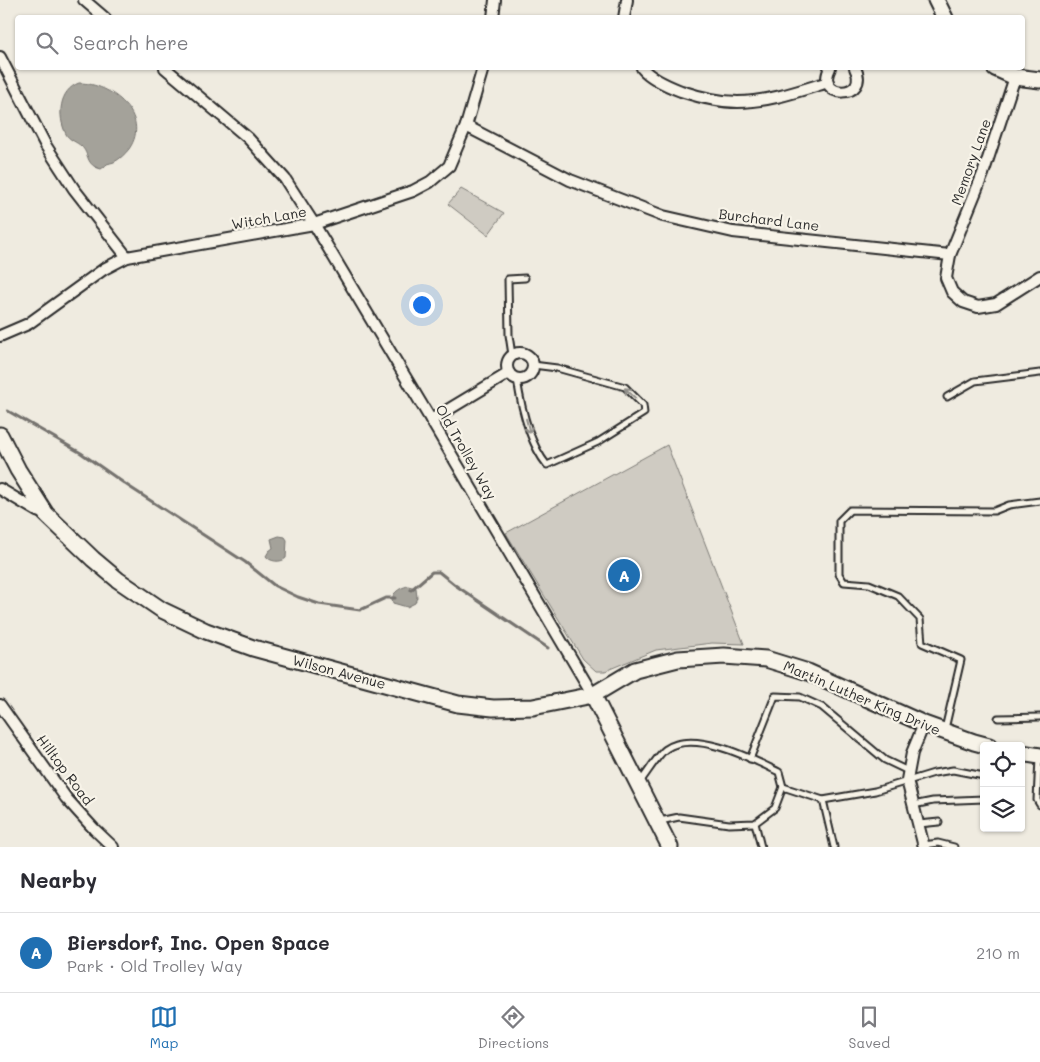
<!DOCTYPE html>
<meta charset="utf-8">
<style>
:root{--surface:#fff;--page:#f7f7f7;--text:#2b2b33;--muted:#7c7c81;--line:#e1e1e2;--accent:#1f6fb2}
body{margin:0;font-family:Mali,sans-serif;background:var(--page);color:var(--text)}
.controls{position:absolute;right:15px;bottom:15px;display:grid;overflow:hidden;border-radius:5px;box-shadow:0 1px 4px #0004}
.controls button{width:45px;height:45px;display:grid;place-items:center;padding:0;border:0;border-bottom:1px solid var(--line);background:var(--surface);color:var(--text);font:25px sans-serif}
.you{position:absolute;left:421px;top:304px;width:18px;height:18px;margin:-12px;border:4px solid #fff;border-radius:50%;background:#1a73e8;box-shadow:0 0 0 8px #1a73e833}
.badge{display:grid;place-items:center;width:32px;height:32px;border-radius:50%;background:var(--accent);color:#fff;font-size:16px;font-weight:700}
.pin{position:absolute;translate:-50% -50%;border:2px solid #fff;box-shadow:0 1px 5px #0006}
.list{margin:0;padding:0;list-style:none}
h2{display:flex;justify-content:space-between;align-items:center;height:65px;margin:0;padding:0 20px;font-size:21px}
h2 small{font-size:16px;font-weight:400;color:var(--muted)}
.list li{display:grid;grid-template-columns:32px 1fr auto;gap:15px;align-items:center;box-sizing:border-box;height:80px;padding:0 20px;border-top:1px solid var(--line)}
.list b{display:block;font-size:19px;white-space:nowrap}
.list p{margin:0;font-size:16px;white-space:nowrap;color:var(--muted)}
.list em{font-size:16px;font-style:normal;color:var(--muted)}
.icon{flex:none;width:28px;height:28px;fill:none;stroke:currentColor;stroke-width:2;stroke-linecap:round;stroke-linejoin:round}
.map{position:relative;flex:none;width:1040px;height:847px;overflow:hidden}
.search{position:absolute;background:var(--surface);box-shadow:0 1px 4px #0004;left:15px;right:15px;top:15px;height:55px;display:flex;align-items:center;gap:12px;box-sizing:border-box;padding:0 18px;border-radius:5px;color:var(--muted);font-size:19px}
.sheet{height:145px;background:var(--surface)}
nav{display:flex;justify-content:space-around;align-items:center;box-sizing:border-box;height:70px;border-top:1px solid var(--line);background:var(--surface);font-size:14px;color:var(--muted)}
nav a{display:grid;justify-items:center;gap:2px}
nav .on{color:var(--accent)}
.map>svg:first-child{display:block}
.green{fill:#cfcbc2;stroke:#7d7b76}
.water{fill:#a4a29a;stroke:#74726e}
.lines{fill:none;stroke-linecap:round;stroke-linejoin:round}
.stream{stroke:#74726e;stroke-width:3}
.lane-casing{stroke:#2b2b2b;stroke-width:9}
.street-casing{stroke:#2b2b2b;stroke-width:14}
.secondary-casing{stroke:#2b2b2b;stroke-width:19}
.lane{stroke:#f7f3e8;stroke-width:5}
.street{stroke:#f7f3e8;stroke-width:10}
.secondary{stroke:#f7f3e8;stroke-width:15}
.oneway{stroke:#918f8a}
.labels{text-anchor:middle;stroke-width:4.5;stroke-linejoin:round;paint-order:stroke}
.street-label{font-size:14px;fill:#2b2b2b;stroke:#f7f3e8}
</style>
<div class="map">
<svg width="1040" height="847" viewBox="0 0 1040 847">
<rect width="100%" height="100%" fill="#efebe0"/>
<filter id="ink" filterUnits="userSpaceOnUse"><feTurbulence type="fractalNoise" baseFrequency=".02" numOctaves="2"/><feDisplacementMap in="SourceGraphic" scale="10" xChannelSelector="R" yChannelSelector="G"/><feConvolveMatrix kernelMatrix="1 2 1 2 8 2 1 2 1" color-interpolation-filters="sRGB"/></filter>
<g filter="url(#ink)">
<g class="green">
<polygon points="461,189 504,213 488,235 448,204"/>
<polygon points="667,445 744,644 712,643 656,650 605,671 596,671 583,659 506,533"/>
</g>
<g class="water">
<path d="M 79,83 C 111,83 152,116 129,149 C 125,154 120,159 114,162 C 112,163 109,163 107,164 C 105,166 103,168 101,169 C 85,165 90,154 81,146 C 77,142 69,140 66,134 C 57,116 59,90 79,83 Z"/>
<path d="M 279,536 L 285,537 L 287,540 L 286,558 C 281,563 270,562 266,556 L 269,551 L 273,548 L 271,539 Z"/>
<path d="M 408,586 L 416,588 L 417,597 L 415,603 L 407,607 L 393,603 C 390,594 399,588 408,586 Z"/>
</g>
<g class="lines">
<g class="stream">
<polyline points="8,411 81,453 128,486 245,562 275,586 298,597 319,604 360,610 386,598 395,598"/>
<polyline points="411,590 432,572 439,572 455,585 548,648"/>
</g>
<g class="lane-casing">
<g id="lane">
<polyline points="512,355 509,335 508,279 525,278"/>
<path d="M 517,379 C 521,406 529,443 547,465 L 598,442 L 644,413 L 643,405 L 625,387 L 557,368 L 533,365"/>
<polyline points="947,397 975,381 1040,373"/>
<polyline points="998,718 1040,717"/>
<polyline points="945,729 961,660 922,643 920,619 898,596 869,584 844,582 839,574 839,521 850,510 994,511 1009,505 1040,501"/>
<polyline points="1039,758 1037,800 1040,805"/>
<polyline points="750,759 775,696 800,697 822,707 885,760 908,771"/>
<path d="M 640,782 C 646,775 659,753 666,749 C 695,729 752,759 779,772 L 783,787 L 775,808 L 755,823 L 729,824 L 679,817 L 660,821"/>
<polyline points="783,787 823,800 834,847"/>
<polyline points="823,800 875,791 934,773 953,770 984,776"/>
<polyline points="913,805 933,801 984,799"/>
<polyline points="755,823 761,847"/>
<polyline points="919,824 939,822"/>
<polyline points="924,845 938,843 954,847"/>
</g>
</g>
<g class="street-casing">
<g id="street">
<polyline points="84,0 105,18"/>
<polyline points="493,18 495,0"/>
<polyline points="624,18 627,0"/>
<polyline points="0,57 46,146 74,189 127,257"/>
<polyline points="165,68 248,138 285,179 314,224 431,420 593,695"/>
<path d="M 642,68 C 651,79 668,86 681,91 C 699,97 718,102 738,102 C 768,102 799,91 828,82"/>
<path d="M 830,68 C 814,100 871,99 855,68"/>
<polyline points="1015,77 983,174 950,255 946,278 952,292 963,302 978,307 996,304 1040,276"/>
<polyline points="466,126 570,180 663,216 733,232 950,255"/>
<polyline points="0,336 28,324 104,269 127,257 314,224 413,191 430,182 449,166 466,126 483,68"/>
<circle cx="520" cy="366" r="13"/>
<polyline points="431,420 509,373"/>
<polyline points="0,489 37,511 46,514"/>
<polyline points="0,705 66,798 94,829 113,847"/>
<polyline points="924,724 912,753 907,780 924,847"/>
</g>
</g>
<g class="secondary-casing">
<g id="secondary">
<polyline points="936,0 945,18"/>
<polyline points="995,68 1015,77 1040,80"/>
<polyline points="0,435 18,470 46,514 93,559 118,580 162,610 206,631 253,648 458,704 493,708 533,707 593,695 635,670 678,659 724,656 766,659 808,672 924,724 974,742 989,746"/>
<polyline points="593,695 670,847"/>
<polyline points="1021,753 1040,756"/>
</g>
</g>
<use href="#lane" class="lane"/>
<use href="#street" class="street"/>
<use href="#secondary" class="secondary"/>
</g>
<defs><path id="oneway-shaft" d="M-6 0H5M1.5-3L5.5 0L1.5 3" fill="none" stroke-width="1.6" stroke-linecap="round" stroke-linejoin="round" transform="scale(1.25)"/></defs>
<g class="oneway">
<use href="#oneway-shaft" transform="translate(630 393) rotate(-137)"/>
<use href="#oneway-shaft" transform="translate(528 426) rotate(75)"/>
</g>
</g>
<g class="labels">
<g class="street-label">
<text transform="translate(971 162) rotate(-70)" y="5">Memory Lane</text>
<text transform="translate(269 218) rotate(-10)" y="5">Witch Lane</text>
<text transform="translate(769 220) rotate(7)" y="5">Burchard Lane</text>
<text transform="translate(466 452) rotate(60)" y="5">Old Trolley Way</text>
<text transform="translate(339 672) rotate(15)" y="5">Wilson Avenue</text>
<text transform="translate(862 698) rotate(23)" y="5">Martin Luther King Drive</text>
<text transform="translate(65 770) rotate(53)" y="5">Hilltop Road</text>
</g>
</g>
</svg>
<div class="controls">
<button><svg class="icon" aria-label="locate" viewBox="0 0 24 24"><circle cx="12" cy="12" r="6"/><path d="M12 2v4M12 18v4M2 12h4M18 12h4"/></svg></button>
<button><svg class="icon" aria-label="layers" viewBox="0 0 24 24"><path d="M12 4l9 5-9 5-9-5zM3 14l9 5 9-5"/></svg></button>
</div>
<div class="you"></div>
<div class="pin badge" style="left:624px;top:575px">A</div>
<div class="search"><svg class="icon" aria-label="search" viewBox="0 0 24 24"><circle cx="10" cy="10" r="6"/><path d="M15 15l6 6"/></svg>Search here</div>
</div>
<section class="sheet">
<h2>Nearby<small></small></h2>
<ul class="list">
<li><span class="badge">A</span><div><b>Biersdorf, Inc. Open Space</b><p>Park · Old Trolley Way</p></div><em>210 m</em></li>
</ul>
</section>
<nav>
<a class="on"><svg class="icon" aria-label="map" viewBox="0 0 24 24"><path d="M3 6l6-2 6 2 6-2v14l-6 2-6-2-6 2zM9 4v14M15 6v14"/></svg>Map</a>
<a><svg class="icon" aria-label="directions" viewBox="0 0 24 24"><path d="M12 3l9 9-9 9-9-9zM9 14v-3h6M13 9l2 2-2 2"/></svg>Directions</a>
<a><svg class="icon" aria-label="saved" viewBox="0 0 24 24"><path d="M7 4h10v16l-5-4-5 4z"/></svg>Saved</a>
</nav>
